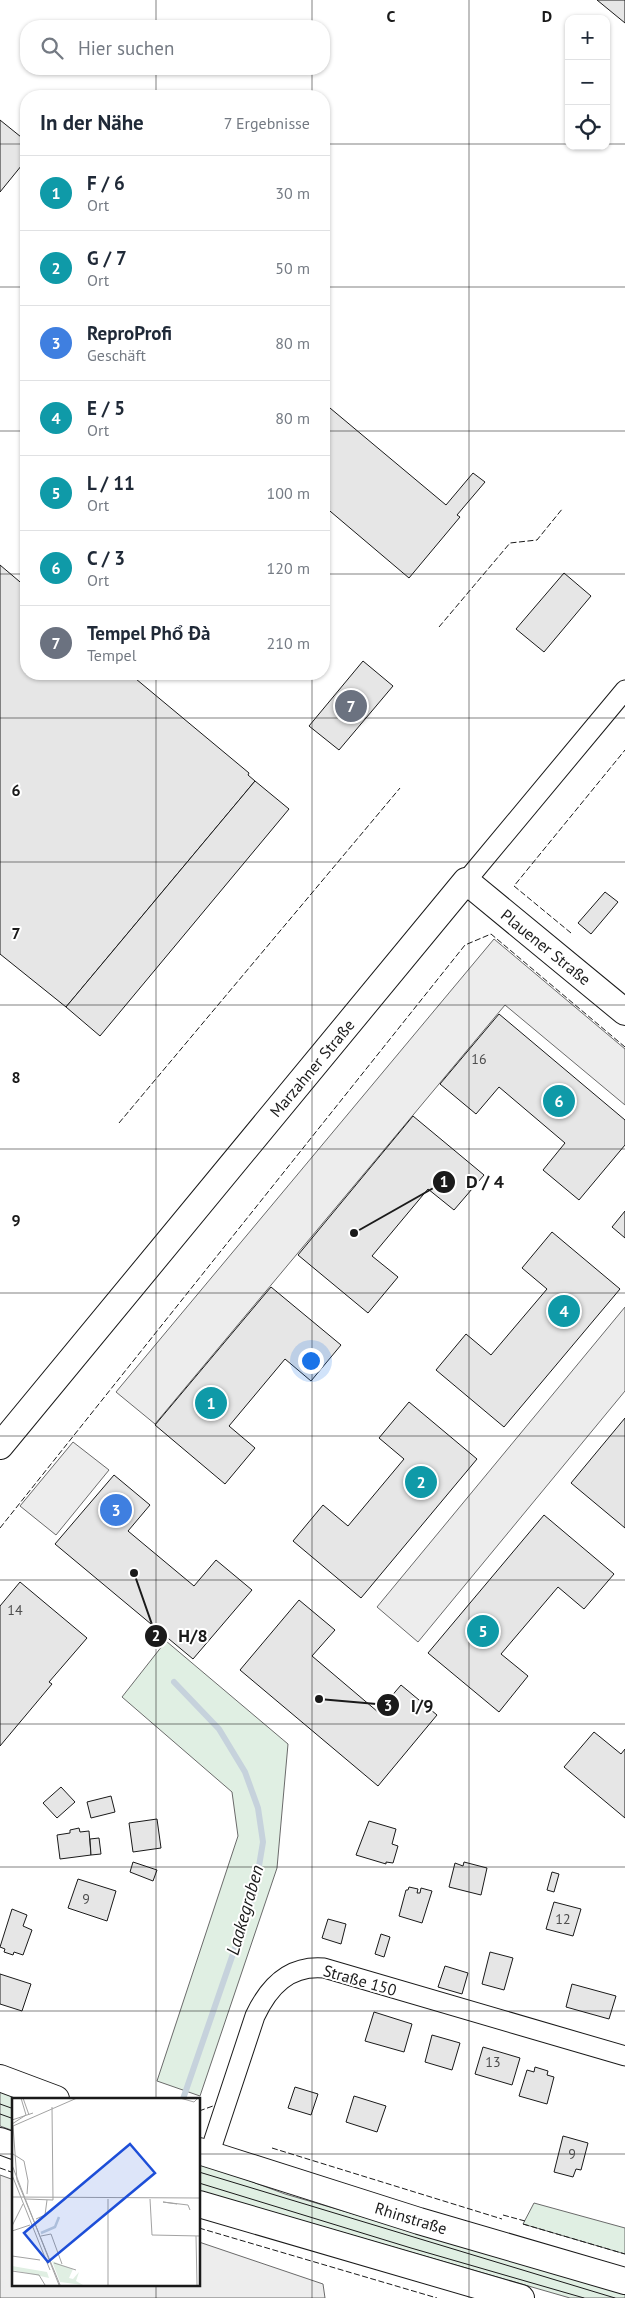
<!DOCTYPE html>
<html lang="de">
<meta charset="utf-8">
<style>
:root{--surface:#fff;--page:#f6f6f7;--text:#1f2937;--muted:#747a83;--line:#e0e1e3;--accent:#0b8043}
body{margin:0;font-family:"PT Sans",sans-serif;background:var(--page);color:var(--text)}
.controls{position:absolute;right:15px;top:15px;display:grid;overflow:hidden;border-radius:10px;box-shadow:0 1px 4px #0004}
.controls button{width:45px;height:45px;display:grid;place-items:center;padding:0;border:0;border-bottom:1px solid var(--line);background:var(--surface);color:var(--text);font:25px sans-serif}
.you{position:absolute;left:310px;top:1360px;width:18px;height:18px;margin:-12px;border:4px solid #fff;border-radius:50%;background:#1a73e8;box-shadow:0 0 0 8px #1a73e833}
.badge{display:grid;place-items:center;width:32px;height:32px;border-radius:50%;background:var(--accent);color:#fff;font-size:16px;font-weight:700}
.pin{position:absolute;translate:-50% -50%;border:2px solid #fff;box-shadow:0 1px 5px #0006}
.list{margin:0;padding:0;list-style:none}
h2{display:flex;justify-content:space-between;align-items:center;height:65px;margin:0;padding:0 20px;font-size:21px}
h2 small{font-size:16px;font-weight:400;color:var(--muted)}
.list li{display:grid;grid-template-columns:32px 1fr auto;gap:15px;align-items:center;box-sizing:border-box;height:75px;padding:0 20px;border-top:1px solid var(--line)}
.list b{display:block;font-size:19px;white-space:nowrap}
.list p{margin:0;font-size:16px;white-space:nowrap;color:var(--muted)}
.list em{font-size:16px;font-style:normal;color:var(--muted)}
.icon{flex:none;width:28px;height:28px;fill:none;stroke:currentColor;stroke-width:2;stroke-linecap:round;stroke-linejoin:round}
.map{position:relative;flex:none;width:625px;height:2298px;overflow:hidden}
.search{position:absolute;background:var(--surface);box-shadow:0 1px 4px #0004;left:20px;top:20px;width:310px;height:55px;display:flex;align-items:center;gap:12px;box-sizing:border-box;padding:0 18px;border-radius:20px;color:var(--muted);font-size:19px}
.panel{position:absolute;background:var(--surface);box-shadow:0 1px 4px #0004;left:20px;top:90px;width:310px;height:590px;border-radius:20px}
.map>svg:first-child{display:block}
.green{fill:#e0efe3;stroke:#6a6a6a}
.parking{fill:#ededed;stroke:#6a6a6a}
.lines{fill:none;stroke-linecap:round;stroke-linejoin:round}
.stream{stroke:#c6d2dc;stroke-width:6}
.building{fill:#e6e6e6;stroke:#1a1a1a}
.street-casing{stroke:#1a1a1a;stroke-width:21}
.secondary-casing{stroke:#1a1a1a;stroke-width:28}
.street{stroke:#fff;stroke-width:19}
.secondary{stroke:#fff;stroke-width:26}
.tram{stroke:#1a1a1a;stroke-width:1}
.fence{stroke:#1a1a1a;stroke-width:1;stroke-dasharray:6 2.5;stroke-linecap:butt}
.grid{fill:none;stroke:#1a1a1a;stroke-width:1;stroke-opacity:0.55}
.labels{text-anchor:middle;stroke-width:4;stroke-linejoin:round;paint-order:stroke}
.number-label{font-size:14px;fill:#4d4d4d}
.street-label{font-size:16px;fill:#1a1a1a;stroke:#fff}
.water-label{font-size:18px;font-style:italic;fill:#1a1a1a;stroke:#fff}
.inset-river{fill:none;stroke:#c6d2dc;stroke-width:2.5}
.inset-road{fill:none;stroke:#a3a3a3;stroke-width:1}
.view{fill:#1d4ed8;fill-opacity:0.15;stroke:#1d4ed8;stroke-width:2.5}
.inset-edge{fill:none;stroke:#1a1a1a;stroke-width:2.5}
.grid-label{font-size:16px;text-anchor:middle;font-weight:bold;fill:#1a1a1a;stroke:#fff;stroke-width:4;stroke-linejoin:round;paint-order:stroke}
.leader{fill:none;stroke:#1a1a1a;stroke-width:2}
.callout-dot{fill:#1a1a1a;stroke:#fff;stroke-width:2}
.mark-label{font-size:15px;text-anchor:middle;font-weight:bold;fill:#fff}
.callout-label{font-size:18px;text-anchor:middle;font-weight:bold;fill:#1a1a1a;stroke:#fff;stroke-width:4;stroke-linejoin:round;paint-order:stroke}
</style>
<div class="map">
<svg width="625" height="2298" viewBox="0 0 625 2298">
<rect width="100%" height="100%" fill="#fff"/>
<g class="green">
<polygon points="166,1641 288,1744 277,1868 200,2096 157,2081 238,1836 232,1792 122,1697"/>
<polygon points="0,2091 23,2099 14,2099 14,2131 0,2126"/>
<polygon points="199,2162 285,2194 625,2293 625,2298 570,2298 199,2191"/>
<polygon points="534,2203 625,2228 625,2254 523,2224"/>
</g>
<g class="parking">
<polygon points="494,939 625,1049 625,1105 505,1005 155,1424 116,1392"/>
<polygon points="625,1307 625,1391 418,1642 377,1607"/>
<polygon points="73,1442 109,1470 56,1535 20,1506"/>
<polygon points="0,2175 14,2180 14,2284 199,2284 199,2242 323,2284 325,2298 0,2298"/>
</g>
<g class="lines">
<polyline class="stream" points="174,1682 219,1729 245,1772 258,1808 263,1842 255,1890 183,2099"/>
</g>
<g class="building">
<polygon points="597,0 625,0 625,23"/>
<polygon points="0,120 26,141 26,160 0,192"/>
<polygon points="324,403 446,505 473,473 485,482 457,515 460,517 409,578 324,506"/>
<polygon points="0,565 26,587 26,674 130,674 249,773 248,775 255,781 66,1007 0,954"/>
<polygon points="564,573 591,596 544,652 516,629"/>
<polygon points="363,661 393,686 339,750 309,726"/>
<polygon points="255,781 289,809 100,1036 66,1007"/>
<polygon points="605,892 618,902 591,934 578,923"/>
<polygon points="499,1014 625,1120 625,1145 579,1200 543,1170 565,1143 499,1087 476,1114 440,1084"/>
<polygon points="413,1116 484,1175 454,1210 428,1189 372,1256 398,1277 368,1313 298,1255"/>
<polygon points="625,1211 625,1238 612,1227"/>
<polygon points="552,1232 620,1289 504,1427 436,1370 466,1334 491,1355 547,1289 522,1268"/>
<polygon points="271,1287 341,1345 311,1381 285,1359 229,1426 255,1448 225,1484 155,1425"/>
<polygon points="409,1402 477,1459 361,1598 293,1541 323,1505 348,1526 404,1459 379,1438"/>
<polygon points="625,1418 625,1528 571,1483"/>
<polygon points="114,1475 150,1505 128,1531 194,1586 216,1560 252,1590 193,1659 55,1544"/>
<polygon points="544,1515 614,1574 584,1609 558,1587 501,1654 528,1676 499,1712 428,1653"/>
<polygon points="20,1582 87,1638 49,1682 52,1684 0,1746 0,1606"/>
<polygon points="299,1600 335,1630 312,1656 378,1712 401,1685 437,1715 378,1786 240,1670"/>
<polygon points="594,1732 621,1754 625,1749 625,1818 564,1767"/>
<polygon points="61,1787 75,1802 57,1818 43,1803"/>
<polygon points="111,1796 115,1812 91,1818 87,1802"/>
<polygon points="157,1819 161,1848 133,1852 129,1823"/>
<polygon points="369,1821 396,1829 392,1844 398,1846 393,1863 386,1862 386,1864 356,1855"/>
<polygon points="79,1828 80,1832 89,1831 91,1855 60,1859 57,1835 70,1833 70,1830"/>
<polygon points="99,1838 101,1854 91,1855 90,1839"/>
<polygon points="133,1862 157,1870 153,1881 130,1872"/>
<polygon points="464,1862 487,1868 481,1895 449,1887 455,1863 463,1866"/>
<polygon points="552,1872 559,1874 554,1892 547,1890"/>
<polygon points="78,1879 116,1891 107,1921 68,1908"/>
<polygon points="409,1887 418,1889 417,1893 420,1893 421,1888 432,1891 422,1923 399,1916 406,1890 408,1890"/>
<polygon points="554,1902 581,1909 573,1936 546,1929"/>
<polygon points="12,1909 27,1915 23,1926 32,1930 23,1955 14,1952 13,1955 4,1952 5,1949 0,1947"/>
<polygon points="328,1919 346,1924 341,1944 322,1938"/>
<polygon points="381,1934 390,1937 384,1957 375,1954"/>
<polygon points="490,1952 513,1958 504,1990 482,1984"/>
<polygon points="445,1966 468,1973 462,1994 438,1987"/>
<polygon points="0,1974 31,1984 22,2011 0,2004"/>
<polygon points="572,1984 616,1996 609,2019 566,2007"/>
<polygon points="374,2012 412,2024 404,2052 365,2041"/>
<polygon points="432,2035 460,2043 452,2070 425,2062"/>
<polygon points="483,2047 520,2058 512,2085 475,2074"/>
<polygon points="535,2067 548,2071 547,2075 554,2077 547,2104 519,2096 527,2070 534,2072"/>
<polygon points="295,2087 318,2094 311,2115 288,2108"/>
<polygon points="354,2096 386,2106 377,2132 346,2122"/>
<polygon points="563,2136 588,2143 581,2170 576,2169 573,2177 554,2172"/>
</g>
<g class="lines">
<g class="street-casing">
<g id="street">
<polyline points="466,881 625,690"/>
<path d="M 209,2155 L 255,2016 C 269,1986 289,1965 324,1968 L 625,2056"/>
</g>
</g>
<g class="secondary-casing">
<g id="secondary">
<polyline points="0,1446 466,881 625,1012"/>
<polyline points="0,2078 56,2099"/>
<polyline points="0,2141 14,2146"/>
<polyline points="199,2151 419,2221 625,2281"/>
<polyline points="199,2204 521,2298"/>
</g>
</g>
<use href="#street" class="street"/>
<use href="#secondary" class="secondary"/>
<g class="tram">
<polyline points="0,2104 14,2109"/>
<polyline points="0,2114 14,2119"/>
<polyline points="199,2172 615,2298"/>
<polyline points="199,2183 411,2248 584,2298"/>
</g>
<g class="fence">
<polyline points="439,627 510,543 537,540 563,508"/>
<polyline points="571,933 514,886 625,750"/>
<polyline points="119,1123 400,788"/>
<polyline points="0,1528 465,945 491,934 625,1047"/>
<polyline points="199,2111 213,2106"/>
<polyline points="272,2148 502,2219"/>
<polyline points="0,2168 14,2173"/>
<polyline points="503,2215 525,2221"/>
<polyline points="523,2224 625,2254"/>
<polyline points="199,2228 437,2298"/>
</g>
</g>
<path class="grid" d="M 156,0 L 156,26M 312,0 L 312,26M 469,0 L 469,2298M 156,69 L 156,96M 312,69 L 312,96M 0,144 L 26,144M 324,144 L 569,144M 606,144 L 625,144M 0,287 L 26,287M 324,287 L 625,287M 0,431 L 26,431M 324,431 L 625,431M 0,574 L 26,574M 324,574 L 625,574M 156,674 L 156,2099M 312,674 L 312,2298M 0,718 L 625,718M 0,862 L 625,862M 0,1005 L 625,1005M 0,1149 L 625,1149M 0,1293 L 625,1293M 0,1436 L 625,1436M 0,1580 L 625,1580M 0,1724 L 625,1724M 0,1867 L 625,1867M 0,2011 L 625,2011M 0,2154 L 14,2154M 199,2154 L 625,2154M 156,2284 L 156,2298"/>
<g class="labels">
<g class="number-label">
<text x="479" y="1064">16</text>
<text x="15" y="1615">14</text>
<text x="86" y="1904">9</text>
<text x="563" y="1924">12</text>
<text x="493" y="2067">13</text>
<text x="572" y="2159">9</text>
</g>
<g class="street-label">
<text transform="translate(546 947) rotate(39)" y="6">Plauener Straße</text>
<text transform="translate(312 1068) rotate(-50)" y="6">Marzahner Straße</text>
<text transform="translate(360 1980) rotate(16)" y="6">Straße 150</text>
<text transform="translate(411 2218) rotate(17)" y="6">Rhinstraße</text>
</g>
<g class="water-label">
<text transform="translate(245 1910) rotate(-74)" y="6">Laakegraben</text>
</g>
</g>
<g transform="translate(12 2098)">
<rect width="188" height="188" fill="#fff"/>
<path d="M 40,163 L 61,171 L 57,180 L 61,181 L 67,174 L 64,183 L 71,187 L 48,184 ZM 0,168 L 35,174 L 37,180 L 1,172 Z" fill="#e0efe3"/>
<path class="inset-river" d="M 29,135 L 43,129 L 47,119"/>
<path class="inset-road" d="M 11,0 L 17,17M 168,0 L 182,4 L 186,0M 40,9 L 41,102M 0,22 L 21,15M 0,26 L 14,17 L 9,0M 1,56 L 12,63 L 16,83 L 15,96M 0,67 L 47,187M 0,77 L 38,172M 0,99 L 188,100M 14,101 L 41,102M 96,101 L 96,187M 138,101 L 140,137 L 188,138M 165,106 L 151,104 L 176,107 L 178,112M 24,121 L 33,117 L 35,102M 0,128 L 11,106M 0,133 L 18,127M 29,138 L 39,136 L 50,166M 184,138 L 185,187M 0,158 L 28,162M 42,165 L 64,172M 0,173 L 27,177 L 33,187M 48,187 L 5,82 L 1,28 L 65,0"/>
<path class="view" d="M 118,46 L 143,75 L 36,164 L 12,135 Z"/>
<rect width="188" height="188" class="inset-edge"/>
</g>
<g class="grid-label">
<text x="391" y="22">C</text>
<text x="547" y="22">D</text>
<text x="16" y="796">6</text>
<text x="16" y="939">7</text>
<text x="16" y="1083">8</text>
<text x="16" y="1226">9</text>
</g>
<path class="leader" d="M354 1233L444 1182M134 1573L156 1636M319 1699L388 1705"/>
<g class="callout-dot">
<circle cx="354" cy="1233" r="5"/>
<circle cx="134" cy="1573" r="5"/>
<circle cx="319" cy="1699" r="5"/>
<circle cx="444" cy="1182" r="12"/>
<circle cx="156" cy="1636" r="12"/>
<circle cx="388" cy="1705" r="12"/>
</g>
<g class="mark-label">
<text x="444" y="1187">1</text>
<text x="156" y="1641">2</text>
<text x="388" y="1711">3</text>
</g>
<g class="callout-label">
<text x="485" y="1188">D / 4</text>
<text x="193" y="1642">H/8</text>
<text x="422" y="1712">I/9</text>
</g>
</svg>
<div class="controls">
<button>+</button>
<button>−</button>
<button><svg class="icon" aria-label="locate" viewBox="0 0 24 24"><circle cx="12" cy="12" r="6"/><path d="M12 2v4M12 18v4M2 12h4M18 12h4"/></svg></button>
</div>
<div class="you"></div>
<div class="pin badge" style="left:211px;top:1403px;background:#0f9aa8">1</div>
<div class="pin badge" style="left:421px;top:1482px;background:#0f9aa8">2</div>
<div class="pin badge" style="left:116px;top:1510px;background:#3f7fe0">3</div>
<div class="pin badge" style="left:564px;top:1311px;background:#0f9aa8">4</div>
<div class="pin badge" style="left:483px;top:1631px;background:#0f9aa8">5</div>
<div class="pin badge" style="left:559px;top:1101px;background:#0f9aa8">6</div>
<div class="pin badge" style="left:351px;top:706px;background:#6b7280">7</div>
<div class="search"><svg class="icon" aria-label="search" viewBox="0 0 24 24"><circle cx="10" cy="10" r="6"/><path d="M15 15l6 6"/></svg>Hier suchen</div>
<section class="panel">
<h2>In der Nähe<small>7 Ergebnisse</small></h2>
<ul class="list">
<li><span class="badge" style="background:#0f9aa8">1</span><div><b>F / 6</b><p>Ort</p></div><em>30 m</em></li>
<li><span class="badge" style="background:#0f9aa8">2</span><div><b>G / 7</b><p>Ort</p></div><em>50 m</em></li>
<li><span class="badge" style="background:#3f7fe0">3</span><div><b>ReproProfi</b><p>Geschäft</p></div><em>80 m</em></li>
<li><span class="badge" style="background:#0f9aa8">4</span><div><b>E / 5</b><p>Ort</p></div><em>80 m</em></li>
<li><span class="badge" style="background:#0f9aa8">5</span><div><b>L / 11</b><p>Ort</p></div><em>100 m</em></li>
<li><span class="badge" style="background:#0f9aa8">6</span><div><b>C / 3</b><p>Ort</p></div><em>120 m</em></li>
<li><span class="badge" style="background:#6b7280">7</span><div><b>Tempel Phổ Đà</b><p>Tempel</p></div><em>210 m</em></li>
</ul>
</section>
</div>
